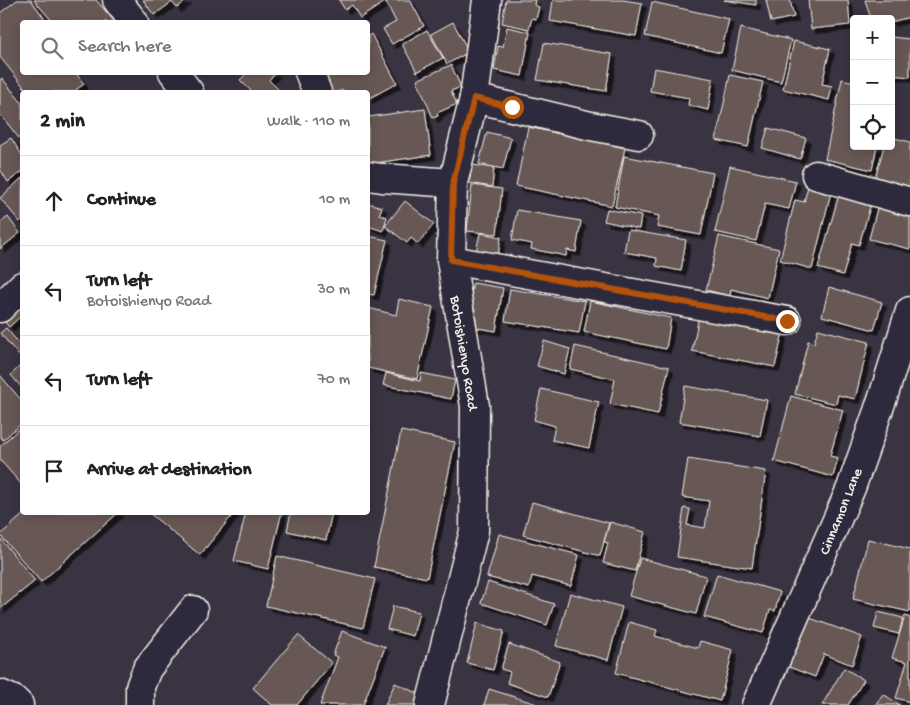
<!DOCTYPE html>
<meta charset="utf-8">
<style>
:root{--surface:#fff;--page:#f6f6f6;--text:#222;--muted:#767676;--line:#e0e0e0}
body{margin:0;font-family:"Gochi Hand",sans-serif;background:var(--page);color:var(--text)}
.controls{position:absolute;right:15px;top:15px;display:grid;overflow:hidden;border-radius:5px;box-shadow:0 2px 12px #0003}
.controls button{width:45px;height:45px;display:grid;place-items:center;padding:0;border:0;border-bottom:1px solid var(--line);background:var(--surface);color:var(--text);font:25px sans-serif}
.stop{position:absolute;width:15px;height:15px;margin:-11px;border:4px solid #b45309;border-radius:50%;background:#fff}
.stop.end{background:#b45309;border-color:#fff;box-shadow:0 1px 5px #0008}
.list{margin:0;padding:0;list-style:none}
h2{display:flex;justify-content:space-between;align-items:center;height:65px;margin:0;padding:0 20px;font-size:21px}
h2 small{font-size:16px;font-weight:400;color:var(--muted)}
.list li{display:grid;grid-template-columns:32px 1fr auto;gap:15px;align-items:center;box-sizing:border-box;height:90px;padding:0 20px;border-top:1px solid var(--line)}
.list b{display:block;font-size:19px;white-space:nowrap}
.list p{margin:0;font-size:16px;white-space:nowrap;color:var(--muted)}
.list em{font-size:16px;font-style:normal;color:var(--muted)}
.icon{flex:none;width:28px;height:28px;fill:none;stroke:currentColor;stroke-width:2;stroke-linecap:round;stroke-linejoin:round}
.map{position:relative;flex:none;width:910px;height:705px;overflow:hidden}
.search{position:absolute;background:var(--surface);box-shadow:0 2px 12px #0003;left:20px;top:20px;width:350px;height:55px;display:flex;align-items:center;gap:12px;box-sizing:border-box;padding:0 18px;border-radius:5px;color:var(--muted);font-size:19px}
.panel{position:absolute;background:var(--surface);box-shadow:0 2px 12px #0003;left:20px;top:90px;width:350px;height:425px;border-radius:5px}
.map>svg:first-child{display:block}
.building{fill:#675855;stroke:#f4f1e8;filter:url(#shadow)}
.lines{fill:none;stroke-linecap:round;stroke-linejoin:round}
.minor-casing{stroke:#f4f1e8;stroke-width:31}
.minor{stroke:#2f2a3d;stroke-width:28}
.route{stroke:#b45309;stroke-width:6}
.labels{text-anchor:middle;stroke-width:5;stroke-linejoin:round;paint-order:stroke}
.street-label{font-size:15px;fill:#f4f1e8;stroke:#2f2a3d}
</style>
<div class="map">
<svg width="910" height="705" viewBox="0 0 910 705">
<defs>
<filter id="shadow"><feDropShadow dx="4.5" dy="4.5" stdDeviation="0" flood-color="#0009"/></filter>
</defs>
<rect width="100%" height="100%" fill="#3a3342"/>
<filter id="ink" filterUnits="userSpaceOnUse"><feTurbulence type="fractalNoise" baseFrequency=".02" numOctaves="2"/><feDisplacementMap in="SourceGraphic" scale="10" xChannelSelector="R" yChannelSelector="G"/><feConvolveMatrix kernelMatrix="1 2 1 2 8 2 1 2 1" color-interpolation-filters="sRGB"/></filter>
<g filter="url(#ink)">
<g class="building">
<polygon points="17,0 31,0 47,22 22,22 22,72 75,72 84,84 73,92 28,92 0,57 0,13"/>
<polygon points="34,0 96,0 115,22 53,22"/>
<polygon points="143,0 187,0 177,8 172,2 154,15"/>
<polygon points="339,0 388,0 360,18 352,5 345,10"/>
<polygon points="390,0 410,0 424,26 392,44 383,29 396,22 386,2"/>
<polygon points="506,0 535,0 534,5 539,7 536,19 532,18 529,29 502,23"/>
<polygon points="553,0 623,0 642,3 636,36 550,21"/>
<polygon points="724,0 756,0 756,5"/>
<polygon points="766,0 790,0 794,17 771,22"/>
<polygon points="808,0 848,0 850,25 811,29"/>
<polygon points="865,0 910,0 910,17 891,22 891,19 871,19"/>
<polygon points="652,2 729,19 721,53 645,36"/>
<polygon points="453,22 469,52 447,64 431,34"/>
<polygon points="507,27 530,32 522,76 494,70 498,46 503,47"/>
<polygon points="741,28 791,40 781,82 732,70"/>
<polygon points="427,30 443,58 417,72 402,44"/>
<polygon points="371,34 397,83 368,99 368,92 344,92 342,90 338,92 330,92 319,72 368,72 368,36"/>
<polygon points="891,37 910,39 910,77 891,75"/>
<polygon points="794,41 830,49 822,84 832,86 829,100 783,89"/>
<polygon points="544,43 612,54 606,91 537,80"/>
<polygon points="451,65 461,87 451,91 457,104 437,113 438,116 433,118 417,80"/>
<polygon points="654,68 713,79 708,110 688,105 689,98 650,91"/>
<polygon points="248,72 276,72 269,80 281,92 252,92 240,80"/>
<polygon points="730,75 763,82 748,147 716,140"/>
<polygon points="2,78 22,103 22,142 0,114 0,80"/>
<polygon points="842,79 854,82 854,146 877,146 872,170 825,159"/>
<polygon points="425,109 431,155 368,164 368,117"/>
<polygon points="528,127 625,148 612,206 516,186"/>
<polygon points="768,128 806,138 800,159 762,148"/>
<polygon points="487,132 511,138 503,169 479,164"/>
<polygon points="891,137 910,142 910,191 874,182 884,146 891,146"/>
<polygon points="11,138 22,155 22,172 8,182 0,169 0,145"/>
<polygon points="624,156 713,173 701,235 657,227 659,216 615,207"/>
<polygon points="472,165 494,168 492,187 469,183"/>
<polygon points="730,166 796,181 789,209 765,204 756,241 715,232"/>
<polygon points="22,178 22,220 20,222 0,198"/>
<polygon points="472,185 502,189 497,234 467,231"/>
<polygon points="808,186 831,192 812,269 780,260 795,200 804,202"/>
<polygon points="840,191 872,200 859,245 852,243 843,275 818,268"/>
<polygon points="405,201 434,224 418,244 411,238 407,243 385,226"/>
<polygon points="368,203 382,207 379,215 387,217 383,231 368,226"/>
<polygon points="878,205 910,213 910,249 869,239"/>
<polygon points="607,209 641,216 639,229 604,221"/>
<polygon points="517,210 581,221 576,252 567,250 566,256 531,249 532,244 512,240"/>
<polygon points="8,217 20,233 0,249 0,223"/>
<polygon points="628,230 686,240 681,271 656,266 657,258 624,252"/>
<polygon points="480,233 501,237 498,255 476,252"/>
<polygon points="368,236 387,240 374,295 368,294"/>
<polygon points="719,236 779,249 768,298 731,289 730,296 706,290"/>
<polygon points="473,283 503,288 496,331 472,327 475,309 468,308"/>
<polygon points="829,287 882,302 874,330 822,316"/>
<polygon points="510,289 585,301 579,333 505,321"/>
<polygon points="22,296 22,315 9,327 0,316"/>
<polygon points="399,299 433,307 417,379 368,368 368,308 396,315"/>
<polygon points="590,301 671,318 666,349 584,332"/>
<polygon points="699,316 783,332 775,367 692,351"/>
<polygon points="6,328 21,346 22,344 22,359 0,333"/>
<polygon points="818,329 869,342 855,399 838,395 836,404 795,394 808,341 814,343"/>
<polygon points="544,341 570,349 564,374 537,366"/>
<polygon points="575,346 669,367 658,414 610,404 615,379 570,369"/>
<polygon points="22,364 22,388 11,375"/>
<polygon points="386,373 420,381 421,373 455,380 451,399 383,385"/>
<polygon points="0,375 22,401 22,423 3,440 0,436"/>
<polygon points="685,386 767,400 760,436 679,422"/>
<polygon points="541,389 599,402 589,448 552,440 555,426 534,420"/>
<polygon points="791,396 843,410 830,456 838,458 833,477 774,461"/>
<polygon points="22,426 22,485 0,460 0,446"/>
<polygon points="401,431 455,442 427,578 374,567"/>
<polygon points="688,459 766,471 752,568 677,557 684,508 690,509 687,525 705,528 709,501 682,497"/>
<polygon points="532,502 609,523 600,556 523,535"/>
<polygon points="26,512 119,512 41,582 0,535"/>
<polygon points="148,512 235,512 200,555"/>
<polygon points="246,512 282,512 268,569 234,561"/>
<polygon points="291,512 332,512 326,540 287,531"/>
<polygon points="610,522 645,532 635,571 603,563 608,543 604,542"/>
<polygon points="499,534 579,555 571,586 532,576 529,588 487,577"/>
<polygon points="0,538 35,581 0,609"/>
<polygon points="868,539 910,549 910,612 853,599"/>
<polygon points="277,556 375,579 363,628 266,606"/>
<polygon points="640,558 706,576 696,614 629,596"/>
<polygon points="717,574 780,592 775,611 770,610 763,633 704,617"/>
<polygon points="488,582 554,604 547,625 481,603"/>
<polygon points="570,593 622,607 608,660 556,646"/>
<polygon points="393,606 419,612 413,636 387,629"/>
<polygon points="878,612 903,618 899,634 874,628"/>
<polygon points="905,616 910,618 910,702 896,698 907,662 892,658"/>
<polygon points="807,617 862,637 852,665 824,654 815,677 789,667"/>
<polygon points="629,622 657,630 655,636 698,648 700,641 733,650 720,701 616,673"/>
<polygon points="477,623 504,631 493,670 467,663"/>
<polygon points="342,631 385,647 363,705 320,705 338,657 333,655"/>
<polygon points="298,635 332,663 297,705 272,705 253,688"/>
<polygon points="509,644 560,662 548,697 507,683 510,672 501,669"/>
<polygon points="844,668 864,680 848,705 822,705"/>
<polygon points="395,683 422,695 418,705 385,705"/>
<polygon points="489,689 540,705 484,705"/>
<polygon points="883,694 900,705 875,705"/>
</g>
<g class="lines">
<g class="minor-casing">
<g id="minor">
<polyline points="117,0 134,22"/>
<polyline points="173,72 189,92"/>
<polyline points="309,72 317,92"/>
<polyline points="474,98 591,126 639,135"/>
<polyline points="816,175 910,202"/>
<polyline points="368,176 382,178 453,183"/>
<polyline points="451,260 787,321"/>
<polyline points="0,308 22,286"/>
<polyline points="0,694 14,700 19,705"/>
<polyline points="140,705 140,687 147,669 193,610"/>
<polyline points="430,705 474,531 475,406 451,260 453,183 474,98 487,0"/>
<polyline points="756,705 851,488 883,397 910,311"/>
</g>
</g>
<use href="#minor" class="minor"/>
</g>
</g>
<g class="lines" filter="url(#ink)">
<polyline class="route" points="512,107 474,98 453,183 451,260 787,321"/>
</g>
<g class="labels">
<g class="street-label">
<text transform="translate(465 353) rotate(81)" y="5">Botoishienyo Road</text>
<text transform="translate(840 511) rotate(-68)" y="5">Cinnamon Lane</text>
</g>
</g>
</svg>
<div class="controls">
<button>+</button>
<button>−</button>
<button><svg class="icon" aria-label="locate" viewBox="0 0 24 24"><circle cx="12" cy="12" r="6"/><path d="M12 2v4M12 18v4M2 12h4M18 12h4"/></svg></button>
</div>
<div class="stop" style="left:512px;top:107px"></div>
<div class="stop end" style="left:787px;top:321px"></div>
<div class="search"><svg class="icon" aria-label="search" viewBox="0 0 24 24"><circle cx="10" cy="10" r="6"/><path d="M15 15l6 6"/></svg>Search here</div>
<section class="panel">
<h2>2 min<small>Walk · 110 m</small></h2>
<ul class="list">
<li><svg class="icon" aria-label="ahead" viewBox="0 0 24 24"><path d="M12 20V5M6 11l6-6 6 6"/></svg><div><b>Continue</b></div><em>10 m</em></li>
<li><svg class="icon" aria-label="left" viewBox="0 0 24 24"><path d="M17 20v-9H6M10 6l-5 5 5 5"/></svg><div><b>Turn left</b><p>Botoishienyo Road</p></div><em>30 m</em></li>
<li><svg class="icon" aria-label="left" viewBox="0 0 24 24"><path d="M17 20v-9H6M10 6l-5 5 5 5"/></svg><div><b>Turn left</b></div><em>70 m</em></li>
<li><svg class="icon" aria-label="arrive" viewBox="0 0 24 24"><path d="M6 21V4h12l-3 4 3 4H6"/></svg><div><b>Arrive at destination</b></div></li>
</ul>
</section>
</div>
